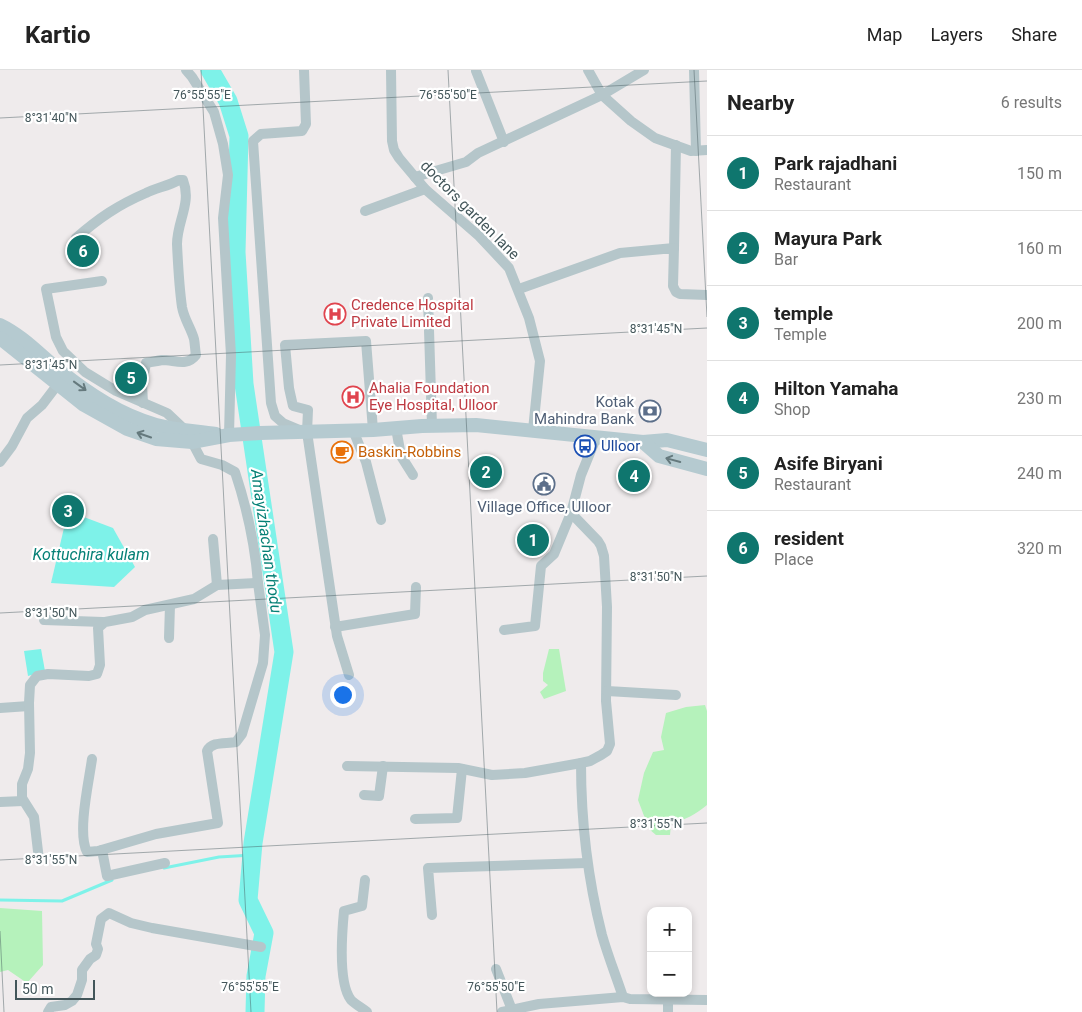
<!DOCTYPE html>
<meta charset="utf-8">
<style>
:root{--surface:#fff;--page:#f2f2f2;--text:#222;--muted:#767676;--line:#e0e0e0;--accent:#0f766e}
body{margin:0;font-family:Roboto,sans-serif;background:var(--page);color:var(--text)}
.controls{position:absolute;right:15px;bottom:15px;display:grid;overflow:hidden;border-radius:10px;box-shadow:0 2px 8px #0003}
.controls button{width:45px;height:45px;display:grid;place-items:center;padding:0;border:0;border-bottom:1px solid var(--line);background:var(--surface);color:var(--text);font:25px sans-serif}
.scale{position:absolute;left:15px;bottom:12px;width:80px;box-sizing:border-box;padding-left:5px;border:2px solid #43565a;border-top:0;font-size:14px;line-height:18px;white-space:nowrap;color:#43565a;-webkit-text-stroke:4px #fff;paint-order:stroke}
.you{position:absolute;left:342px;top:624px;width:18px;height:18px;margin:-12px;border:4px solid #fff;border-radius:50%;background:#1a73e8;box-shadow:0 0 0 8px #1a73e833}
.badge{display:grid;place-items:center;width:32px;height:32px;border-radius:50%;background:var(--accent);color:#fff;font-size:16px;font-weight:700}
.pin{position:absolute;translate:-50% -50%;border:2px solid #fff;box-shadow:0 1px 5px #0006}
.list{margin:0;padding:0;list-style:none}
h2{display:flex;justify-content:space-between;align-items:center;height:65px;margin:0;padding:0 20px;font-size:21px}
h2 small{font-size:16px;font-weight:400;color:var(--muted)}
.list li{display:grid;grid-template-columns:32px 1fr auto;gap:15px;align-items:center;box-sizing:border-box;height:75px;padding:0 20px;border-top:1px solid var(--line)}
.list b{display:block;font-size:19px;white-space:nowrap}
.list p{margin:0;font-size:16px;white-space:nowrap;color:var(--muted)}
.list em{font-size:16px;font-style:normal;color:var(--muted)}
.map{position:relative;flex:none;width:707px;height:942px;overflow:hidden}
header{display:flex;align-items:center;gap:30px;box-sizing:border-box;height:70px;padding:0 25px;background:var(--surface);border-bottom:1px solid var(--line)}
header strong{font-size:24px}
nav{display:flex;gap:28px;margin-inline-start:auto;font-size:18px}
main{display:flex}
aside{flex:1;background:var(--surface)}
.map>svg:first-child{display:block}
.green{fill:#b5f2bb}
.water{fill:#7ef2e9}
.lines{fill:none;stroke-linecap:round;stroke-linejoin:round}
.stream{stroke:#7ef2e9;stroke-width:3}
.river{stroke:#7ef2e9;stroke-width:19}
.minor{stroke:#b5c6ca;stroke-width:10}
.secondary{stroke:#b5cad0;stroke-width:14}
.oneway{stroke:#65797d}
.ticks{fill:none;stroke:#43565a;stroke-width:1;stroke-opacity:0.45}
.labels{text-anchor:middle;stroke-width:4.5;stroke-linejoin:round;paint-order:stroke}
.street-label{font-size:15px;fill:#43565a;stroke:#fff}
.health-label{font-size:15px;fill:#be3a42;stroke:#fff;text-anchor:start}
.service-label{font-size:15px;fill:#4e5e75;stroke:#fff;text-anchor:end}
.transit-label{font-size:15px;fill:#164399;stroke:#fff;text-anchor:start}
.food-label{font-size:15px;fill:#c56008;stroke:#fff;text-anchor:start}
.water-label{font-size:16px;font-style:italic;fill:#068076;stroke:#fff}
.ticks-label{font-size:12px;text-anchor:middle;fill:#43565a;stroke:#fff;stroke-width:4.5;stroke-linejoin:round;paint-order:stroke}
</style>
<header>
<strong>Kartio</strong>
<nav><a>Map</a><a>Layers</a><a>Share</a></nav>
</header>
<main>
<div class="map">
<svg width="707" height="942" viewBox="0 0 707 942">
<rect width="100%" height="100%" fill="#efebec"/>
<g class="green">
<polygon points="549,579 559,579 566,621 544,629 540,622 548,615 543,611 543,603"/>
<path d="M 705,635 L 707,641 L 707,735 C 696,744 685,750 671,754 L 670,765 L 656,765 L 649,759 L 638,730 L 644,703 L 653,682 L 664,680 L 661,667 L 666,643 L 686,637 Z"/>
<polygon points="0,838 42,841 43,895 27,913 8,900 0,902"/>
</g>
<g class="water">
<polygon points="68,441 113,458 135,497 114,517 51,513"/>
<polygon points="41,579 45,601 28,606 24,581"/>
</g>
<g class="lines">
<g class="stream">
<polyline points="164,798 219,787 252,785"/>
<polyline points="0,830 62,831 112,810"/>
</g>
<polyline class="river" points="210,0 228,31 239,66 236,182 244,314 284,582 253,773 248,830 264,863 256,906 255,942"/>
<g class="minor">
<polyline points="186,0 192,7 214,42 223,74 228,105 223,148 231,285 229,365"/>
<polyline points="391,0 392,71 394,80 399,88 425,119 479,166 509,198 529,248 540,291 533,360"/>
<polyline points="588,0 602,25 631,51 655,68 691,81 707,80"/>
<polyline points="694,0 696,81"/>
<polyline points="476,1 504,72"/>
<polyline points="415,107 466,92 478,83 602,25 644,0"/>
<polyline points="365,141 425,119"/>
<path d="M 76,168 C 99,148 118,135 146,123 C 156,118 168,116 179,110 L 183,110 C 192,133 177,151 177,174 C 178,195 179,216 182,237 C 184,249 191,258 194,269 C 195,274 195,280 196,285 C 187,297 175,290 162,290 C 157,291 151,292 146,293 L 142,314 L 143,333"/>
<polyline points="674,178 676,75"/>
<polyline points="102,211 46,219 56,267 63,281 85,302 116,321 167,343 185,360"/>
<polyline points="519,219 620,183 674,178 673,216 676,222 680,224 707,225"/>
<polyline points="428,228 432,356"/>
<polyline points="396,358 401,386 413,405"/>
<polyline points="353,360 366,392 381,450"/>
<polyline points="302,361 283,353 275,346 271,333 253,71 261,64 302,61 306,54 304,0"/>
<polyline points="0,392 12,376 27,348 42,335 58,314"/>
<path d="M 571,443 L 598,471 L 601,476 L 604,486 L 607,537 L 606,631 L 610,674 L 607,681 L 601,685 L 590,691 L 581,693 C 581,750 588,810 602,865 C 608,886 616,906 623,927"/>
<polyline points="213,469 217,515"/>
<polyline points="44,550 103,552"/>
<polyline points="335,557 415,544 416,517"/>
<polyline points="504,560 535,556 541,496 554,484 571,443 581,405 596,368"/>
<polyline points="169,568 170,535"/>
<polyline points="349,605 337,566 307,362 308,340 293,336 289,318 285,275 366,271 373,360"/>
<polyline points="607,621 676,625"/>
<polyline points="0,638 29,636"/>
<path d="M 92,689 C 89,711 77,763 87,782 L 98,781 L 156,764 L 218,753 L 207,681 C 212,671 225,674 236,672 L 242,664 L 263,593 L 265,565 L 258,513"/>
<polyline points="347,696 458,698 492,705 525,703 581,693"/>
<polyline points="364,725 379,726 383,696"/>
<polyline points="0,732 23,731"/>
<polyline points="415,749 457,748 462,699"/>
<polyline points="102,780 107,806 165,793"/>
<path d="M 39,790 L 34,747 L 22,728 L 22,714 L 28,699 L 30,683 L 29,633 L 30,615 L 37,606 L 48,604 L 89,606 L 97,604 L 100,595 L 98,558 L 105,552 L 132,547 L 145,540 L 194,529 L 217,515 L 258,513 C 255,475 247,438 235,402 L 222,395 L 201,389 L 192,372"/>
<path d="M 365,810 L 362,836 L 344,841 C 342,862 338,913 351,930 C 355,934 362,938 367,942"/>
<polyline points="432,845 428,798 587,793"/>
<polyline points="496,899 512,940"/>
<polyline points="668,931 668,942"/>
<polyline points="48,942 51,937 65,935 72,931 77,925 82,910 82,900 90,889 96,885 98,879 96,874 101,849 109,843 131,853 152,858 261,877"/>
<polyline points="502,942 539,934 623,927 630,929 707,930"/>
</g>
<g class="secondary">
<path d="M 0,255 C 23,266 40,285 60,301 C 89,324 120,345 156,355 C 175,360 196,361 216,364"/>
<polyline points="0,268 84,335 127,359 156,369 192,372 229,365 260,363 373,360 422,356 476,355 643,372 667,370 707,380"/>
<polyline points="643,372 659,386 707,399"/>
</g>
</g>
<defs><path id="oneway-shaft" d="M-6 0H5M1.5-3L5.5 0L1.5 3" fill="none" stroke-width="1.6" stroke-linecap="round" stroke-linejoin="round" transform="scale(1.25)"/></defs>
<g class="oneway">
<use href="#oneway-shaft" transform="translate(80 316) rotate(36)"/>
<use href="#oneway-shaft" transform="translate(144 365) rotate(-161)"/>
<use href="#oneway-shaft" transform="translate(673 390) rotate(-165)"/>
</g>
<path class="ticks" d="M 201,0 L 251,942M 448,0 L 497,942M 694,0 L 707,247M 0,48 L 707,11M 0,295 L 707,258M 0,543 L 707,506M 0,790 L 707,753M 0,861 L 4,942"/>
<defs>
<g id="hospital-ring" transform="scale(1.125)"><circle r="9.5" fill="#fff" stroke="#e0444e" stroke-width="1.5"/><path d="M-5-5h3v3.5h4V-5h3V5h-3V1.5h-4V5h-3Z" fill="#e0444e"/></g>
<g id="bank-ring" transform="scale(1.125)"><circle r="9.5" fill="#fff" stroke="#5c6f8a" stroke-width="1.5"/><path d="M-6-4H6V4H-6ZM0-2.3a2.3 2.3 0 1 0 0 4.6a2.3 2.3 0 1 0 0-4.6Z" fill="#5c6f8a"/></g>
<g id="bus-ring" transform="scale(1.125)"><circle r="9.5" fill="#fff" stroke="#1a4fb4" stroke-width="1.5"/><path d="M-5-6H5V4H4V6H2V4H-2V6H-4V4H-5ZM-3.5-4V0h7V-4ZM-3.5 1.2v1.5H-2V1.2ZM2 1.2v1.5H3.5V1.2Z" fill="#1a4fb4"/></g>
<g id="cafe-ring" transform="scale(1.125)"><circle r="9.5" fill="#fff" stroke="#e8710a" stroke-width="1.5"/><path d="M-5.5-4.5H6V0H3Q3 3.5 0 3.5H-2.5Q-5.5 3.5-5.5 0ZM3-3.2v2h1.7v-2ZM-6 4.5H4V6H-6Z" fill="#e8710a"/></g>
<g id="civic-ring" transform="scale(1.125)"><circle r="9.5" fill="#fff" stroke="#5c6f8a" stroke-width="1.5"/><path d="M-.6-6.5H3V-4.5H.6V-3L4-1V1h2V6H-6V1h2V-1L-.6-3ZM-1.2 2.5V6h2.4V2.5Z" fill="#5c6f8a"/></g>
</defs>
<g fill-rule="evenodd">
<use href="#hospital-ring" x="335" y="244"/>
<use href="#hospital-ring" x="353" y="327"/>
<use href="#bank-ring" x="650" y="341"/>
<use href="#bus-ring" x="585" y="376"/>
<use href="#cafe-ring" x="342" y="382"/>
<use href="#civic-ring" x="544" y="414"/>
</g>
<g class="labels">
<g class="street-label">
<text transform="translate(470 140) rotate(45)" y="5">doctors garden lane</text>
</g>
<g class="health-label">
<text x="351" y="240">Credence Hospital<tspan x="351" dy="17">Private Limited</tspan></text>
<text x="369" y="323">Ahalia Foundation<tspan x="369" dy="17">Eye Hospital, Ulloor</tspan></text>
</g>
<g class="service-label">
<text x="634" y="337">Kotak<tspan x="634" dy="17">Mahindra Bank</tspan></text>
<text x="544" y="442" text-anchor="middle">Village Office, Ulloor</text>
</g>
<g class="transit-label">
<text x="601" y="381">Ulloor</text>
</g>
<g class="food-label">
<text x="358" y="387">Baskin-Robbins</text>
</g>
<g class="water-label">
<text transform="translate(267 471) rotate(82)" y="6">Amayizhachan thodu</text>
<text x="91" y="490">Kottuchira kulam</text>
</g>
</g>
<g class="ticks-label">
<text x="202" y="29">76°55'55"E</text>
<text x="448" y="29">76°55'50"E</text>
<text x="51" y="52">8°31'40"N</text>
<text x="656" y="263">8°31'45"N</text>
<text x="51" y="299">8°31'45"N</text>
<text x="656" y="511">8°31'50"N</text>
<text x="51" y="547">8°31'50"N</text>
<text x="656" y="758">8°31'55"N</text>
<text x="51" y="794">8°31'55"N</text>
<text x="250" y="921">76°55'55"E</text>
<text x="496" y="921">76°55'50"E</text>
</g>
</svg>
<div class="controls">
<button>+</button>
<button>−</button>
</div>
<div class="scale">50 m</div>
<div class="you"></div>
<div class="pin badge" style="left:533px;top:470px">1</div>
<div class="pin badge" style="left:486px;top:402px">2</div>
<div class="pin badge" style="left:68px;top:441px">3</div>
<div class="pin badge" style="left:634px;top:406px">4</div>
<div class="pin badge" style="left:131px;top:308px">5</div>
<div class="pin badge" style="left:83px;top:181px">6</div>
</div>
<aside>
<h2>Nearby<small>6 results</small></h2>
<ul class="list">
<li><span class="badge">1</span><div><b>Park rajadhani</b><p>Restaurant</p></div><em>150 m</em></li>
<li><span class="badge">2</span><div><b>Mayura Park</b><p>Bar</p></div><em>160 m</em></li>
<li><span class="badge">3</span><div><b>temple</b><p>Temple</p></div><em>200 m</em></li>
<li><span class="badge">4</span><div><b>Hilton Yamaha</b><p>Shop</p></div><em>230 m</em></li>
<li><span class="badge">5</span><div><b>Asife Biryani</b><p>Restaurant</p></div><em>240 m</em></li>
<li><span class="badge">6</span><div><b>resident</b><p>Place</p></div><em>320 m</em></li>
</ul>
</aside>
</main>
